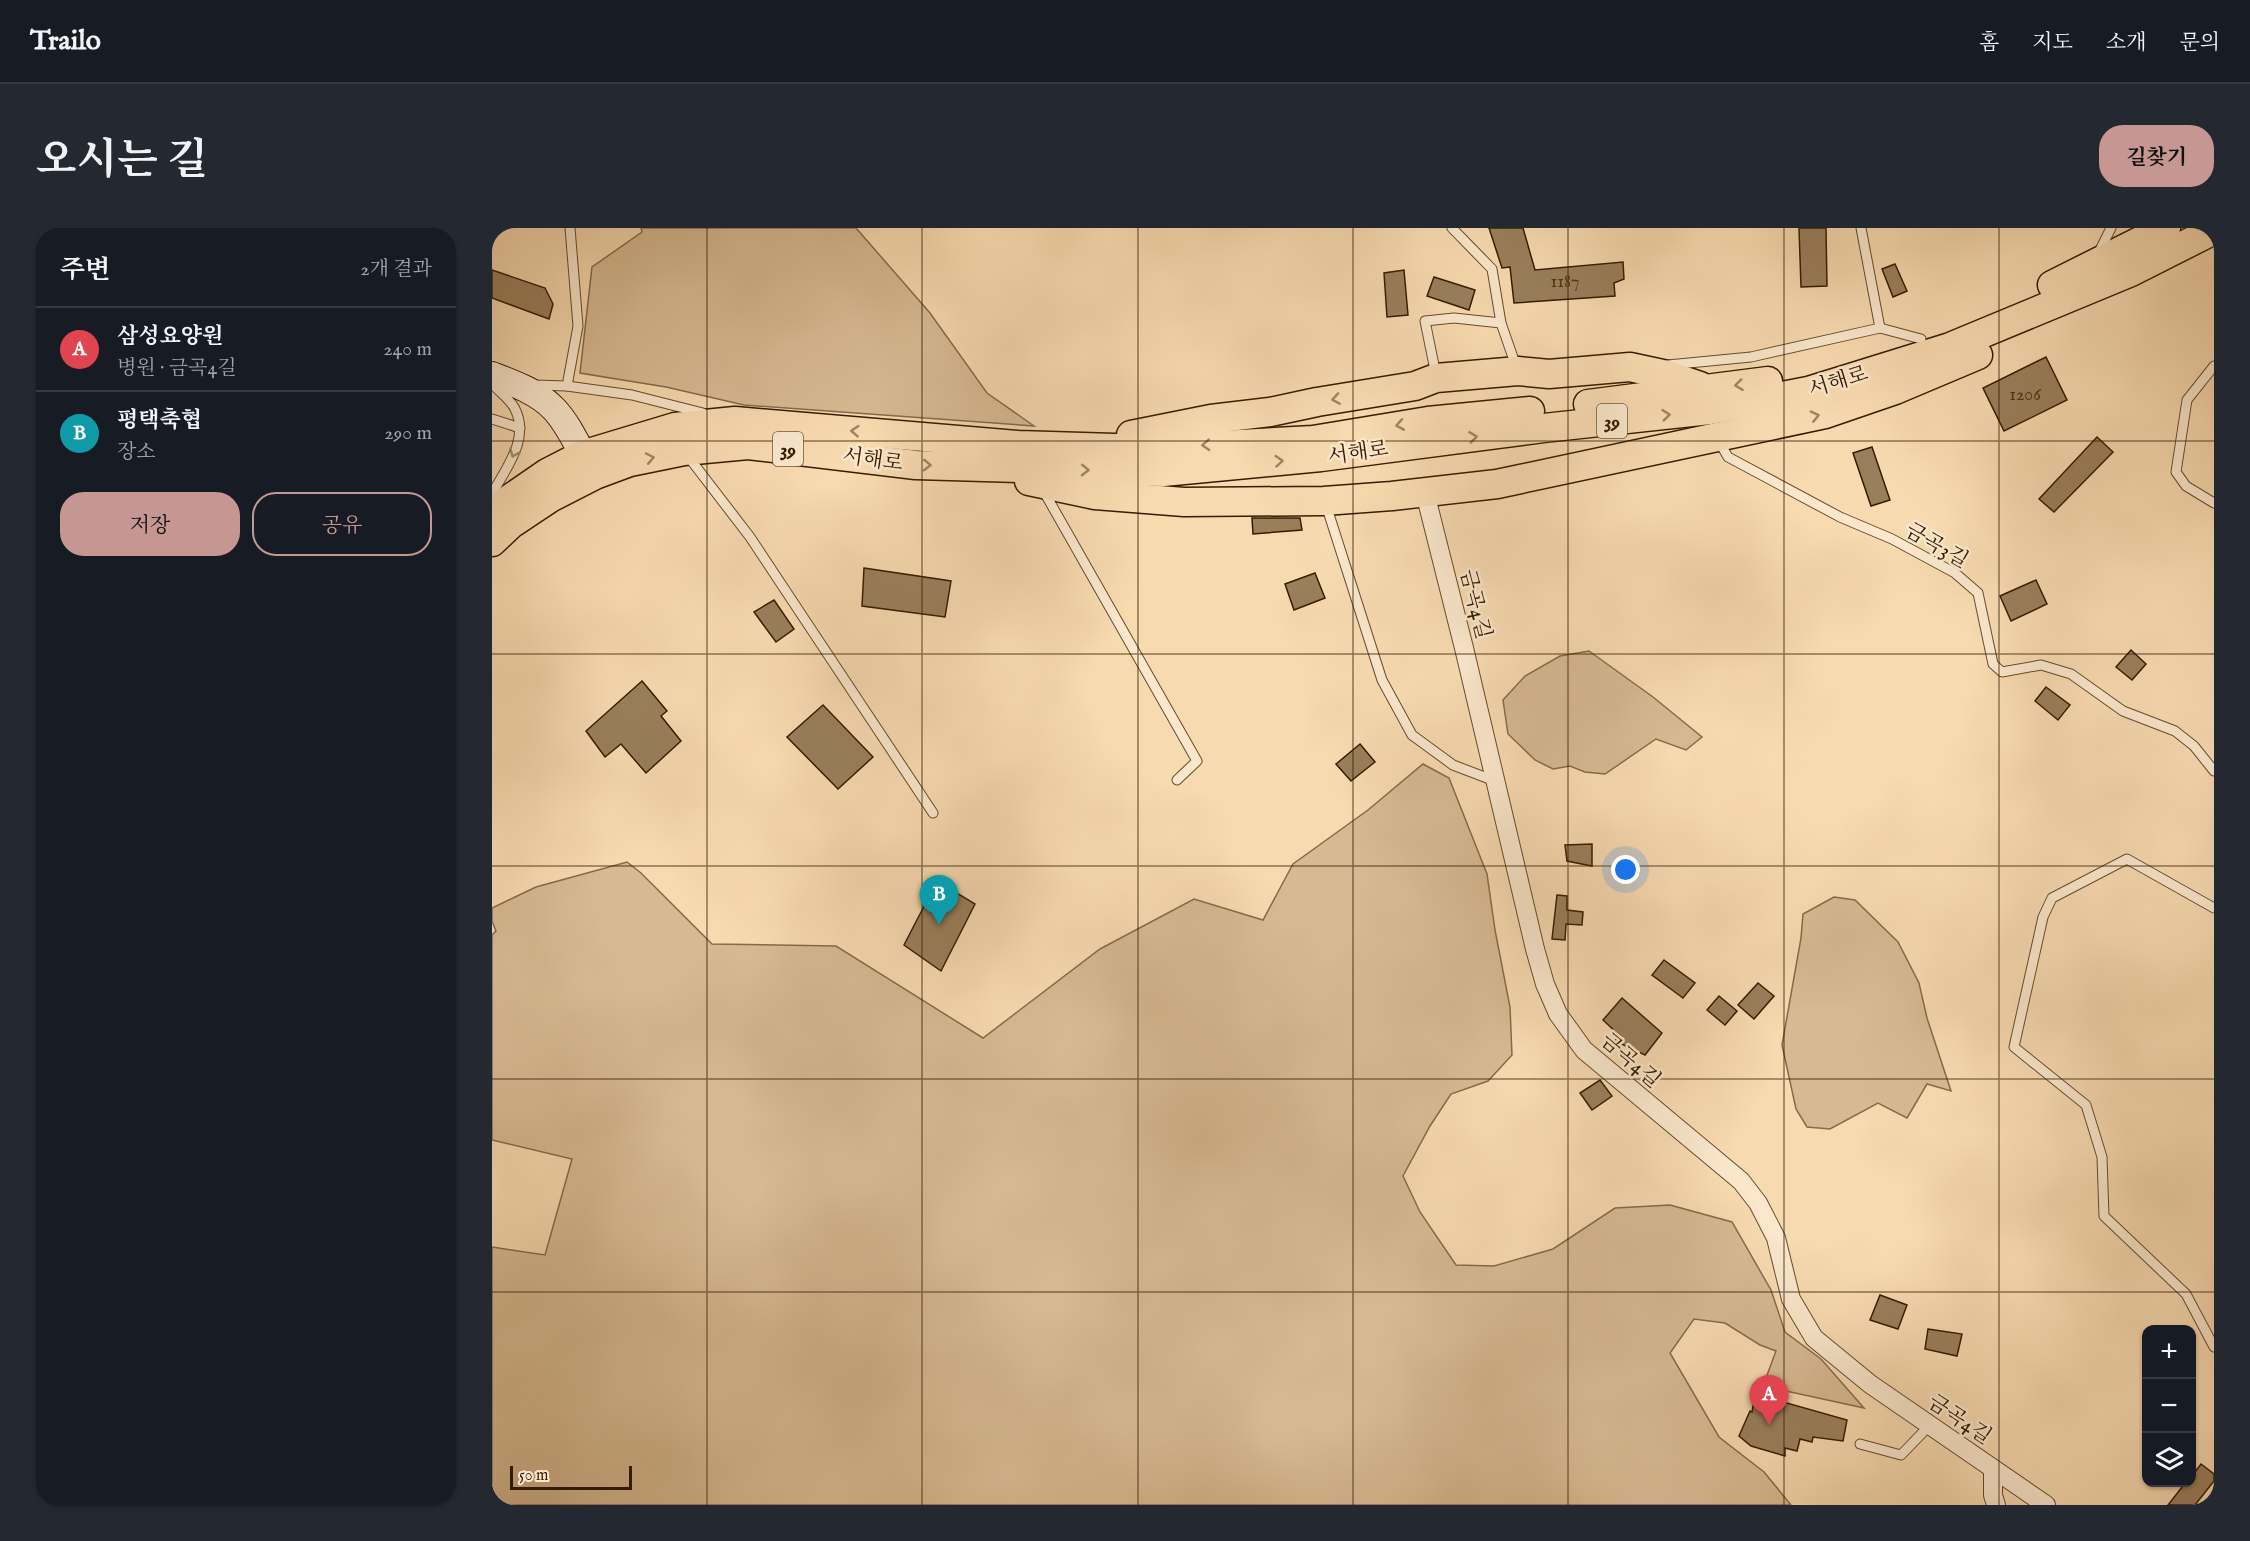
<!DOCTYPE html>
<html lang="ko">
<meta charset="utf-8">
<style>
:root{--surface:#171b24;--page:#242831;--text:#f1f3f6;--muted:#9ea1a6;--line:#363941;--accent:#c59692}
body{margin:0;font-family:"IM FELL English","Noto Serif KR",serif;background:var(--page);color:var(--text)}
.controls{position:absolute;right:18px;bottom:18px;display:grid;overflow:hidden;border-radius:12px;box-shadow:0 2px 4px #0004}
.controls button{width:54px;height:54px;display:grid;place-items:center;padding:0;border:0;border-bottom:2px solid var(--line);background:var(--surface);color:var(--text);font:30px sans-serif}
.scale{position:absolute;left:18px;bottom:15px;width:122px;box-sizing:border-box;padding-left:6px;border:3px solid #351c00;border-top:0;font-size:16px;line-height:21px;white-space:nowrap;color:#351c00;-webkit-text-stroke:4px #fae7cc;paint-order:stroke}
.you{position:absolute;left:1134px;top:642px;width:21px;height:21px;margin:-15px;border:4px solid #fff;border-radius:50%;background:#1a73e8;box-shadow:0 0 0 9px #1a73e833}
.badge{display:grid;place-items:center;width:39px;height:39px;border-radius:50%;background:var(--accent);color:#fff;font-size:20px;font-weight:700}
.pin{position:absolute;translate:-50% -50px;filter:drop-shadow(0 2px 3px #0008)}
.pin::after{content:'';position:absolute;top:32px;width:21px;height:18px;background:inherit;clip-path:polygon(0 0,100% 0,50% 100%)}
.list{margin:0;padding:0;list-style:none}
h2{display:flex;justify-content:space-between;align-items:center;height:78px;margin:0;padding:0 24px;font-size:26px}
h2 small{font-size:20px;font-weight:400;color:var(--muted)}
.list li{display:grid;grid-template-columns:39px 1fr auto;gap:18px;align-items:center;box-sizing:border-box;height:84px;padding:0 24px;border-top:2px solid var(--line)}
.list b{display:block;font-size:22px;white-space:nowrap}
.list p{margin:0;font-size:20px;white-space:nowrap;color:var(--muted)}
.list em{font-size:20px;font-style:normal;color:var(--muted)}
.actions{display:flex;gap:12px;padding:18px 24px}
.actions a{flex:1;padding:14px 0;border:2px solid var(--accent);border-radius:24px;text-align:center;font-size:21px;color:var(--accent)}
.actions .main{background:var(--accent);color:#111}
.icon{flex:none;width:33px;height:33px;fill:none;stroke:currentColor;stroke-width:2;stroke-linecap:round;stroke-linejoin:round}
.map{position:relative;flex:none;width:1722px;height:1277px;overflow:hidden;border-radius:24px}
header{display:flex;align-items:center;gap:36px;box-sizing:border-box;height:84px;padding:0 30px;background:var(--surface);border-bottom:2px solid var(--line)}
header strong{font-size:28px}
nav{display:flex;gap:33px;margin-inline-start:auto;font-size:21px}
.intro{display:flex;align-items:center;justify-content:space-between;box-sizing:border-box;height:144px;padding:0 36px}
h1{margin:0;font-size:42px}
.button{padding:15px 27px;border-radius:24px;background:var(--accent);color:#111;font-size:21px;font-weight:700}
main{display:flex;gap:36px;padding:0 36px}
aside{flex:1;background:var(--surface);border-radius:24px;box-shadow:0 2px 4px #0004}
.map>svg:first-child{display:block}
.green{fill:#d7ba93;stroke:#866b4a;stroke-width:1.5}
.building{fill:#9a7f5c;stroke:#351c00;stroke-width:1.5}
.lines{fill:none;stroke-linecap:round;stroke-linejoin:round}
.service-casing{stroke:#664c2c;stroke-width:11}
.minor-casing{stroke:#664c2c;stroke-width:20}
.secondary-casing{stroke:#351c00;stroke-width:28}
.primary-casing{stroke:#351c00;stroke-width:31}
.service{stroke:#fae7cc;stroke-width:9}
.minor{stroke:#fae7cc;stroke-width:18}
.secondary{stroke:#fae7cc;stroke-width:26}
.primary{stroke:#f8dab1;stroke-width:28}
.oneway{stroke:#a08461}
.oneway2{stroke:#a18c70}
.grid{fill:none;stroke:#351c00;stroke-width:1.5;stroke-opacity:0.55}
.labels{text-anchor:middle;stroke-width:5;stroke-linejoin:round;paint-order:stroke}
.number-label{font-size:18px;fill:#4e3517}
.shield{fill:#fae7cc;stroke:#70593d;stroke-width:1.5}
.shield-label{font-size:20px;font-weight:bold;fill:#351c00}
.street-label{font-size:21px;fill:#351c00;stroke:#fae7cc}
</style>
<header>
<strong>Trailo</strong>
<nav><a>홈</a><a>지도</a><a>소개</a><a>문의</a></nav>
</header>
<div class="intro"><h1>오시는 길</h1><a class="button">길찾기</a></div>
<main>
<aside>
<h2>주변<small>2개 결과</small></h2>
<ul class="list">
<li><span class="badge" style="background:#e0444e">A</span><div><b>삼성요양원</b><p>병원 · 금곡4길</p></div><em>240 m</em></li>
<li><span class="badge" style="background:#0f9aa8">B</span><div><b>평택축협</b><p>장소</p></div><em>290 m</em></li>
</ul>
<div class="actions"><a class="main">저장</a><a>공유</a></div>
</aside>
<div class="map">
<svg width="1722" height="1277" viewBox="0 0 1722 1277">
<rect width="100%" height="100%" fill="#f8dab1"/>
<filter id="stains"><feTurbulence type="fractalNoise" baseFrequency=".00333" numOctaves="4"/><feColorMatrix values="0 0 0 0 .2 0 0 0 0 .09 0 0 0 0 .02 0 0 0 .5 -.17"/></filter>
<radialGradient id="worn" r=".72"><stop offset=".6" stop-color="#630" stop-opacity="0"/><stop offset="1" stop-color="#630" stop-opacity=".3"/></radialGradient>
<g class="green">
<polygon points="149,0 364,0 438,85 495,165 542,198 252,177 174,159 88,145 100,39 150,4"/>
<polygon points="1097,423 1161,469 1210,509 1194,522 1164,511 1113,546 1093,544 1078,538 1061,541 1043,532 1016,506 1011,472 1033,448 1068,428"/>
<polygon points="931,536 957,550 995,646 1003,702 1018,779 1020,827 996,853 959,866 938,898 911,948 928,984 964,1037 1002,1038 1061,1021 1123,980 1178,977 1240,994 1279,1062 1293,1104 1329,1131 1372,1180 1271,1158 1284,1123 1268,1117 1233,1095 1202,1091 1178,1125 1227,1209 1272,1244 1299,1277 0,1277 0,1019 53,1027 80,931 0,912 0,707 4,703 0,693 0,680 44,659 135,634 149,645 220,716 344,718 491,810 608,721 702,671 771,692 801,636 876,582"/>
<polygon points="1342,669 1363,672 1406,714 1427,755 1435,790 1459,863 1435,856 1415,890 1386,875 1338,901 1315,899 1304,881 1290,817 1309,710 1311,686"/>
</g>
<g class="building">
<polygon points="997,0 1031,0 1043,42 1131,34 1132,51 1122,55 1123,68 1022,75 1018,39 1010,40"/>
<polygon points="1307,0 1334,0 1335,58 1309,59"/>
<polygon points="1403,36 1415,63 1401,69 1390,41"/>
<polygon points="0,42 53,60 61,76 57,91 0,70"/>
<polygon points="912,42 916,87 895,89 892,45"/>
<polygon points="942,49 983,62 977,82 935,68"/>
<polygon points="1554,129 1575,172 1512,203 1491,160"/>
<polygon points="1605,209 1621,224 1562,284 1547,271"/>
<polygon points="1380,219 1398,272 1379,278 1361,225"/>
<polygon points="760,290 808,290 810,302 761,306"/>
<polygon points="372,340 459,353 453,389 370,378"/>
<polygon points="823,345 833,370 802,382 793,356"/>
<polygon points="1544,352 1555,376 1519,393 1508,368"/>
<polygon points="282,372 302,401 284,414 262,384"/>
<polygon points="1639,422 1654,436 1640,452 1624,439"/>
<polygon points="150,453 175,483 169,488 189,513 154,545 129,516 113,529 94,503"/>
<polygon points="1554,459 1578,477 1566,492 1543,473"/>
<polygon points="331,477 381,529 346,561 295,509"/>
<polygon points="868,516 883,534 859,553 844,536"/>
<polygon points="1100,616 1100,638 1075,633 1073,617"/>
<polygon points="445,653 483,676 449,743 412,717"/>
<polygon points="1065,667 1075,668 1075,682 1091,684 1090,697 1074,696 1073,712 1060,711"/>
<polygon points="1172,732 1203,755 1191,770 1160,747"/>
<polygon points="1266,755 1282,768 1262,791 1246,777"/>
<polygon points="1227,768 1245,783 1233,797 1215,782"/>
<polygon points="1130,770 1170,805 1153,827 1123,813 1127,807 1111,792"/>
<polygon points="1108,852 1120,868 1100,882 1088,865"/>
<polygon points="1388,1067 1415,1077 1406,1101 1378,1092"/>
<polygon points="1436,1101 1470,1106 1465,1128 1433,1121"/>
<polygon points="1263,1166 1355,1192 1351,1213 1321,1209 1320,1214 1308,1211 1305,1223 1293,1220 1293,1228 1259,1218 1247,1208 1258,1183 1260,1184"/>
<polygon points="1709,1236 1722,1246 1722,1253 1703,1277 1676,1277 1694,1254 1700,1254 1700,1248"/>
</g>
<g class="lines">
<g class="service-casing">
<g id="service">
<polyline points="960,0 1000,41 1009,95 1025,141"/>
<polyline points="1369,0 1388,100"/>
<polyline points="1607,24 1619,0"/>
<polyline points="1176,137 1259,129 1388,100 1429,111"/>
<polyline points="1722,138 1695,172 1684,244 1694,258 1722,275"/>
<polyline points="944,147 933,93 962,90 1009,95"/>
<path d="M 0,156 C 7,163 19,172 23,181 C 38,211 14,240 0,266"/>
<polyline points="42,157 75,158 140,167 211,185"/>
<polyline points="75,158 86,98 78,0"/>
<polyline points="0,191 28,200"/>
<polyline points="1226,212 1236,229 1348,289 1400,311 1463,345 1486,365 1501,436 1510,444 1549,437 1579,446 1631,483 1683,503 1702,518 1722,543"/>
<polyline points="195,227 258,309 441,585"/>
<polyline points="551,262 705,533 685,552"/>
<polyline points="834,277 890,452 920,507 961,537 1003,553"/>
<polyline points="1722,680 1635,631 1560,670 1551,689 1522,819 1594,877 1610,929 1612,988 1694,1066 1722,1119"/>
<polyline points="1368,1216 1409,1227 1437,1198"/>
<polyline points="1717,1277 1722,1271"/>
</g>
</g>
<g class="minor-casing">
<g id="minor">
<polyline points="933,265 972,420 1043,721 1053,756 1066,786 1092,822 1249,953 1266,975 1284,1010 1299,1071 1322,1110 1378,1156 1554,1277"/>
<polyline points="1501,1241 1501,1267 1504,1277"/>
</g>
</g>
<g class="secondary-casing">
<path id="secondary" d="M 0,147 C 21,155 46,164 62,181 C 79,199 88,224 101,245"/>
</g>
<g class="primary-casing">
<g id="primary">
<polyline points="1560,57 1674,0"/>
<polyline points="1096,176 1276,153"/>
<polyline points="639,207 719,191 778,184 825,174 923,158 944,150 1026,143 1057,146 1138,139 1175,147 1208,158"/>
<polyline points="537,253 603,267 692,274 832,273 900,268 1005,256 1333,186 1403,162 1486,127"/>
<polyline points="0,283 55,245 90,227 183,199 243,193 526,217 655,221 821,212 936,193 1038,183"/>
<polyline points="0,314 19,296 58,270 103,247 138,234 192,223 256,217 424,237 671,244 829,229 1052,200 1218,182 1316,163 1458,119 1639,44 1722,2"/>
</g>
</g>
<use href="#service" class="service"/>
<use href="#minor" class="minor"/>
<use href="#secondary" class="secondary"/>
<use href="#primary" class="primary"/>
</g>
<defs><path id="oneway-chevron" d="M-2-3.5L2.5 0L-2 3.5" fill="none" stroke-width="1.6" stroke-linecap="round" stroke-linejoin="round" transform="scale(1.5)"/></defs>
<g class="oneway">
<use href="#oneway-chevron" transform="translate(1247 157) rotate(173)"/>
<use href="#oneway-chevron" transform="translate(844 171) rotate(171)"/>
<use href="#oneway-chevron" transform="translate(1174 187) rotate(-6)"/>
<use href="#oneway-chevron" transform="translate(1323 188) rotate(-13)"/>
<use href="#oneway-chevron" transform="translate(908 197) rotate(170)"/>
<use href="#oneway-chevron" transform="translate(363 203) rotate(-176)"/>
<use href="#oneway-chevron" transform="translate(981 209) rotate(-7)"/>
<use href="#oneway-chevron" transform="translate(714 217) rotate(177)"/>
<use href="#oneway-chevron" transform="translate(158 230) rotate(-12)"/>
<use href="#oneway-chevron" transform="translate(787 233) rotate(-5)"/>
<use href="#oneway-chevron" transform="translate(435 237) rotate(1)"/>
<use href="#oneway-chevron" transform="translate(593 242) rotate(1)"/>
</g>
<use class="oneway2" href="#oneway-chevron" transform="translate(22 225) rotate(113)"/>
<path class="grid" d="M 215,0 L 215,1277M 430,0 L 430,1277M 646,0 L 646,1277M 861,0 L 861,1277M 1076,0 L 1076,1277M 1292,0 L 1292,1277M 1507,0 L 1507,1277M 0,213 L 1722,213M 0,426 L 1722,426M 0,638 L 1722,638M 0,851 L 1722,851M 0,1064 L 1722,1064"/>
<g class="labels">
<g class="number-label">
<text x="1073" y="59">1187</text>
<text x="1533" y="172">1206</text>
</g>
<g class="shield">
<rect x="1105" y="176" width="30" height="34" rx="4.5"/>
<rect x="281" y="204" width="30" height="34" rx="4.5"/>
</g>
<g class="shield-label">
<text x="1120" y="200">39</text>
<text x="296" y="228">39</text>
</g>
<g class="street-label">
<text transform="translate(1346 153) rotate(-17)" y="7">서해로</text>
<text transform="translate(866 224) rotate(-8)" y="7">서해로</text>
<text transform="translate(381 231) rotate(8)" y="7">서해로</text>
<text transform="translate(1445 317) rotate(30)" y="7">금곡3길</text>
<text transform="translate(984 376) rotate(76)" y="7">금곡4길</text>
<text transform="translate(1139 832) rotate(41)" y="7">금곡4길</text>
<text transform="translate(1468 1191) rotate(34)" y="7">금곡4길</text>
</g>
</g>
<rect width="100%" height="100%" filter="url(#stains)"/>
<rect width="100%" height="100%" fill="url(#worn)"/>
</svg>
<div class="controls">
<button>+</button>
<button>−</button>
<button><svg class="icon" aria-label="layers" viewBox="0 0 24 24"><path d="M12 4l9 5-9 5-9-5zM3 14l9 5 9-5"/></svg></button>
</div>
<div class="scale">50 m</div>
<div class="you"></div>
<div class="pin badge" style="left:1277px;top:1197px;background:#e0444e">A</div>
<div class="pin badge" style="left:447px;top:697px;background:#0f9aa8">B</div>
</div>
</main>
